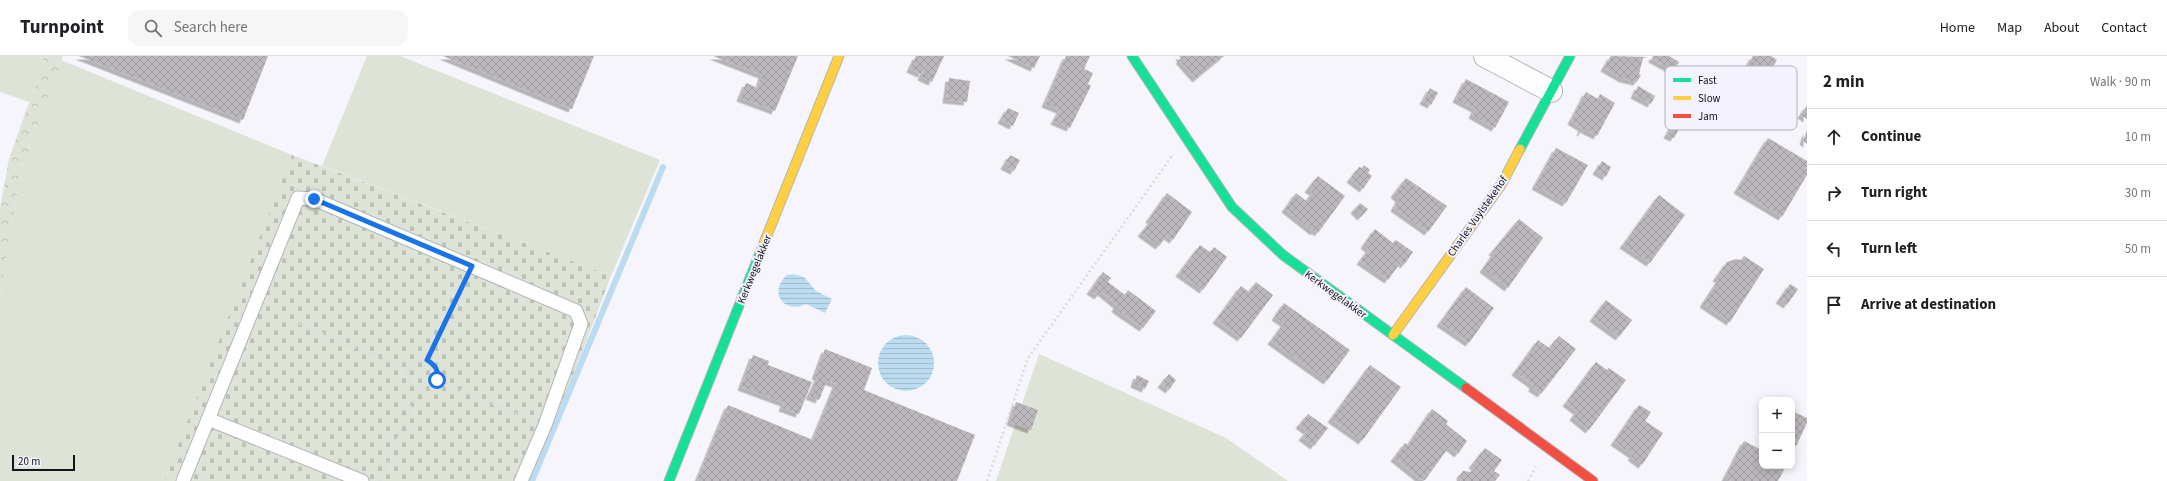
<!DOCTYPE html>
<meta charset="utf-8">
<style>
:root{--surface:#fff;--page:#f6f6f6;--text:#202124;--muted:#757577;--line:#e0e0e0}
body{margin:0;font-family:"Source Sans 3",sans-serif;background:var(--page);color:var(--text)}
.controls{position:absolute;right:12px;bottom:12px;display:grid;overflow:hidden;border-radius:8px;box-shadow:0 2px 10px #0003}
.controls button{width:36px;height:36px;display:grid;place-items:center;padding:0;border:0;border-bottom:1px solid var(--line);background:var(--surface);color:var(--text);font:20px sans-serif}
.scale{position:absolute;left:12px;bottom:10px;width:63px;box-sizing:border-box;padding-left:4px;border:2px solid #141319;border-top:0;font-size:11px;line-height:14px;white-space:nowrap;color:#141319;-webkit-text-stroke:3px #f4f2fe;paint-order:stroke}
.stop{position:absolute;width:12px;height:12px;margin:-9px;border:3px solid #1a73e8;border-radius:50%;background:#fff}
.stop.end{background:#1a73e8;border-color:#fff;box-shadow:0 1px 4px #0008}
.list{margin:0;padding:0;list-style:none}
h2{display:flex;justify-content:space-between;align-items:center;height:52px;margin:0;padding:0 16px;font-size:17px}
h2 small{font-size:13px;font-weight:400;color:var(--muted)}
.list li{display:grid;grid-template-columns:26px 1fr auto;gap:12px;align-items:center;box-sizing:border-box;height:56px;padding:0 16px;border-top:1px solid var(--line)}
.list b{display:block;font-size:15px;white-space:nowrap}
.list em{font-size:13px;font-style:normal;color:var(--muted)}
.icon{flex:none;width:22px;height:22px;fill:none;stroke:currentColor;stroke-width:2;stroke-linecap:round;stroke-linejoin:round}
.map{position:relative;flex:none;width:1807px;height:425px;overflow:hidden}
header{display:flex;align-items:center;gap:24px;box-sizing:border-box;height:56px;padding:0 20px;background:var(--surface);border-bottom:1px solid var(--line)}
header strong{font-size:19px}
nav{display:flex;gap:22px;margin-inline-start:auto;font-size:14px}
.search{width:280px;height:36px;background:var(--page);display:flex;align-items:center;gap:10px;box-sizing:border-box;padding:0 14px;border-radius:12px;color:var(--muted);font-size:15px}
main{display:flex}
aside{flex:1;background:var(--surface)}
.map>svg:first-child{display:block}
.green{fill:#dde3d6}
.forest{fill:url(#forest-crowns)}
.cemetery{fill:url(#cemetery-stones)}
.water{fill:url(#water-rules)}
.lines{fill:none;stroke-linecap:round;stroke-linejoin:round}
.stream{stroke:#bbdcf0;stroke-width:6}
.building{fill:url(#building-cross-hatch);filter:url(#shadow)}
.lane-casing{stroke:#b4b4b9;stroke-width:15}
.street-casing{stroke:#b4b4b9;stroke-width:24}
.fast-casing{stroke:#b4b4b9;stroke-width:11}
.slow-casing{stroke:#b4b4b9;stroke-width:11}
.jam-casing{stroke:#b4b4b9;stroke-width:11}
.path{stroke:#dbdadc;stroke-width:2.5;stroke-dasharray:2 3;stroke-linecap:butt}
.lane{stroke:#fefefe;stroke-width:13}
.street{stroke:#fefefe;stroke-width:22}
.fast{stroke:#16e098;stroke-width:9}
.slow{stroke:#ffcf43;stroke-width:9}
.jam{stroke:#f24e42;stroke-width:9}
.route{stroke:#1a73e8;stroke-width:5}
.labels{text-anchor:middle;stroke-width:4;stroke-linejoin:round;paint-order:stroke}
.street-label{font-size:11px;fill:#141319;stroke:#f4f2fe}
.key{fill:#f4f2fe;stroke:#b1afb9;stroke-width:1}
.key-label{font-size:11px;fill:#141319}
</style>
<header>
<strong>Turnpoint</strong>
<div class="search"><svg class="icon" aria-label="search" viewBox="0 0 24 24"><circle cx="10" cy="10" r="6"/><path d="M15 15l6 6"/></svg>Search here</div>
<nav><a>Home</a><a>Map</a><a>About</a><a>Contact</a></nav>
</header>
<main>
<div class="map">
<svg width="1807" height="425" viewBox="0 0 1807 425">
<defs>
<pattern id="forest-crowns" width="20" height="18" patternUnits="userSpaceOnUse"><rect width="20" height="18" fill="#dde3d6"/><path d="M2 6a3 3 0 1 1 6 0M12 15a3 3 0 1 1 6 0" fill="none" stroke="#bdc2b7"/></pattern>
<pattern id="cemetery-stones" width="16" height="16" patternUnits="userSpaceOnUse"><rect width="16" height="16" fill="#dde3d6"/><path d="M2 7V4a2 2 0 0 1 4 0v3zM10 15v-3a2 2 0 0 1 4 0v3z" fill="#bdc2b7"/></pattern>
<pattern id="water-rules" width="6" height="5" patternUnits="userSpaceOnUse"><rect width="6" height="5" fill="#bbdcf0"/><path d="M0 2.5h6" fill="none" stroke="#a0bccd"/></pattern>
<pattern id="building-cross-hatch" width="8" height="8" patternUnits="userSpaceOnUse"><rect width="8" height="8" fill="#bbb7bb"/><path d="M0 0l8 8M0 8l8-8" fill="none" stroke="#a09ca0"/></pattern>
<filter id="shadow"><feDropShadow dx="-3.5" dy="3.5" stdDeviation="0" flood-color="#0004"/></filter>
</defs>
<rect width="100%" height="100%" fill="#f6f5fb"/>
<g class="green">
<polygon points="0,0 38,0 44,4 29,46 0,36"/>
<polygon points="367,0 400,0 660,104 611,220 322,110"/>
<polygon points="61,4 292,99 164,425 0,425 0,241 22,111"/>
<polygon points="1039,298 1226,382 1288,425 996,425"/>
</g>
<polygon class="forest" points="38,0 63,0 22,111 0,241 0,152 9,103 44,4"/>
<polygon class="cemetery" points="292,99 611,220 533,425 164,425"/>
<g class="water">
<path d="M 794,218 L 804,221 L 816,235 L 832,243 L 825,257 L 806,248 C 784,259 768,236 787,219 Z"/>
<circle cx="906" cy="307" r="28"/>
</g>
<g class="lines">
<polyline class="stream" points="532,425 663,111"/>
</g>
<g class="building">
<polygon points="79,0 268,0 243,64"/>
<polygon points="443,0 594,0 572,53"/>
<polygon points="713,0 798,0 775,55 740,42 746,27 758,32 762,19"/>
<polygon points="916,0 944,0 932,26 921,21 927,6 921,18 910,13"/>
<polygon points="1008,0 1040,0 1034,12"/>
<polygon points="1066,0 1090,0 1084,13 1093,17 1088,28 1091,30 1070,72 1054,65 1060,54 1045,48"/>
<polygon points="1179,0 1224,0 1196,23 1179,4 1181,3"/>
<polygon points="1611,0 1647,1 1643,2 1639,18 1641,19 1637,26 1623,23 1604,12"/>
<polygon points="1653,0 1669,0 1679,6 1674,15 1652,3"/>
<polygon points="1753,0 1771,0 1777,4 1750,51 1747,49 1742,56 1719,43 1736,15 1742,18"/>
<polygon points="949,22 970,25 967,46 946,44"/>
<polygon points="1466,23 1509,46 1495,72 1472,59 1475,53 1456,43"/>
<polygon points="1638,30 1655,40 1651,48 1634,39"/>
<polygon points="1430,32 1438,37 1431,49 1423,45"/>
<polygon points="1586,36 1598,43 1600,38 1615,47 1597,80 1583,73 1582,77 1580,76 1582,72 1571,65"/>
<polygon points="1807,49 1807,63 1801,59"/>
<polygon points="1008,52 1019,57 1013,70 1001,64"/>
<polygon points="1675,64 1682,68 1674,82 1667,79"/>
<polygon points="1807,74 1807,88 1803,85"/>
<polygon points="1768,82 1807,105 1807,119 1782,161 1737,134"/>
<polygon points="1556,92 1588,109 1566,147 1535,130"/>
<polygon points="1010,99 1020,104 1014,115 1004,110"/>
<polygon points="1602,105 1611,111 1606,121 1596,115"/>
<polygon points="1364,109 1370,114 1368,117 1372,120 1363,133 1350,123 1359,111 1362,112"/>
<polygon points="1318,120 1345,140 1318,177 1315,174 1314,176 1285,153 1296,137 1306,145 1313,136 1308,133"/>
<polygon points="1406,122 1447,150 1428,176 1394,152 1399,143 1394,138"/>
<polygon points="1167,137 1192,156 1173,184 1167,180 1159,190 1141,177 1151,165 1149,163"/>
<polygon points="1659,139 1685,159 1650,207 1623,189"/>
<polygon points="1360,147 1368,153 1361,161 1354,154"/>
<polygon points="1519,163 1543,182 1508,232 1483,213 1494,197 1492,196"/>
<polygon points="1375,173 1393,187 1396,184 1413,196 1404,209 1401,206 1388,224 1360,205 1369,193 1364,189"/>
<polygon points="1200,189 1210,196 1214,191 1227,201 1203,234 1179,217"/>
<polygon points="1744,200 1764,213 1730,266 1703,248 1719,223 1716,222 1727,206 1736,203 1741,204"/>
<polygon points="1103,216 1111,222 1108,226 1125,239 1128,234 1156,255 1143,272 1118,255 1115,252 1117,249 1101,236 1098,240 1090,235"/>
<polygon points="1256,226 1273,239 1241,282 1216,264 1241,230 1249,236"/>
<polygon points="1790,228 1798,233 1787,249 1779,244"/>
<polygon points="1466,231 1494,252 1469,287 1440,267"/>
<polygon points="1606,244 1632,264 1619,281 1593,262"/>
<polygon points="1284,247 1350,294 1327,325 1271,285 1284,267 1275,261"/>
<polygon points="1559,280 1576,293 1541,338 1532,332 1533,329 1515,316 1538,284 1549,292"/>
<polygon points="825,293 872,312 864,334 975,379 957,425 697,425 728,349 813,384 836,328 827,325 819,344 809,340 818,321 815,320"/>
<polygon points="753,299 769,305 768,309 812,326 799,358 782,352 784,347 741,331"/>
<polygon points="1596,306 1607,314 1609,312 1626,324 1589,374 1573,361 1577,355 1566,347"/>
<polygon points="1370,309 1401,331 1362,385 1331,363"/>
<polygon points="1169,318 1176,324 1169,334 1161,328"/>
<polygon points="1137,319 1149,325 1145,333 1134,328"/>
<polygon points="1016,346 1038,354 1031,374 1010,366"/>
<polygon points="1639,349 1651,356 1645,365 1663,377 1642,409 1631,401 1633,399 1614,386"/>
<polygon points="1432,353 1448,365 1446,368 1467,385 1458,398 1449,391 1425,424 1420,423 1394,402 1405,387 1408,389"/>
<polygon points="1792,355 1807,362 1807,367 1796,390 1792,388"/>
<polygon points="1308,358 1328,372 1314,390 1302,381 1307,375 1299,369"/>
<polygon points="1744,385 1762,394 1762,410 1786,410 1778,425 1732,425 1725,422"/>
<polygon points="1485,392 1502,404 1494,415 1500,419 1495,425 1461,425 1460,419 1463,415 1471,416 1475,411 1472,409"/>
</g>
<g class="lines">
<g class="lane-casing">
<g id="lane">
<polyline points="208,363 362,425"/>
<polyline points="183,425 298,142 314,143 576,255 581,268 545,369 521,425"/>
</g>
</g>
<g class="street-casing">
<polyline id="street" points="1485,0 1551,35"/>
</g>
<g class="fast-casing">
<g id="fast">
<polyline points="1132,0 1232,151 1283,199 1466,332"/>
<polyline points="1520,93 1570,0"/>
<polyline points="669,425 760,197"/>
</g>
</g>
<g class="slow-casing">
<g id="slow">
<polyline points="760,197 839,0"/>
<polyline points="1393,279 1501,129 1520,93"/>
</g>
</g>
<g class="jam-casing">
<polyline id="jam" points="1466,332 1593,425"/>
</g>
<g class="path">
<polyline points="299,268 409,314"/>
<circle cx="423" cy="319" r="15"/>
<polyline points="427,304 465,225"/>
<polyline points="437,324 529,363"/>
<polyline points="380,425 418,333"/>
<polyline points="987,425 1028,302 1172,100"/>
<polyline points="1528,425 1536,411"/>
</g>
<use href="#lane" class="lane"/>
<use href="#street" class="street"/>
<use href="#fast" class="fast"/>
<use href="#slow" class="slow"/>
<use href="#jam" class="jam"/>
</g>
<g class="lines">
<path class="route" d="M 314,143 L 472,210 L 427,304 C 435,309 439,314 437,324"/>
</g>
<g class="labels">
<g class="street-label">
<text transform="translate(1477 160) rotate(-55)" y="4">Charles Vuylstekehof</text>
<text transform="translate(754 213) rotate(-68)" y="4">Kerkwegelakker</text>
<text transform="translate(1336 238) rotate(36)" y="4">Kerkwegelakker</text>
</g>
</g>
<rect x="1665" y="10" width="132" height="64" rx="6" class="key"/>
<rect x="1673" y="22" width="18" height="4" fill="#16e098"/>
<rect x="1673" y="40" width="18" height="4" fill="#ffcf43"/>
<rect x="1673" y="58" width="18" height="4" fill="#f24e42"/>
<g class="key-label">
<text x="1698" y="28">Fast</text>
<text x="1698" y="46">Slow</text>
<text x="1698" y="64">Jam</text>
</g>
</svg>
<div class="controls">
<button>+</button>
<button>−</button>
</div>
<div class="scale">20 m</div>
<div class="stop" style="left:437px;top:324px"></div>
<div class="stop end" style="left:314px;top:143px"></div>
</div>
<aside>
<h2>2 min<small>Walk · 90 m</small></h2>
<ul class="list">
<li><svg class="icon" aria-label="ahead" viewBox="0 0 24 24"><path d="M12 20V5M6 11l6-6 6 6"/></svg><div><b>Continue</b></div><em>10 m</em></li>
<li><svg class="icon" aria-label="right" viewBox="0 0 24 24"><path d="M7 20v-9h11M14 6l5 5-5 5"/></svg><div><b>Turn right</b></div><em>30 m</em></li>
<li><svg class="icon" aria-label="left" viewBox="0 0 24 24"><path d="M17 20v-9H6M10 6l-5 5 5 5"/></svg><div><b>Turn left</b></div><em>50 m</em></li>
<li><svg class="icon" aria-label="arrive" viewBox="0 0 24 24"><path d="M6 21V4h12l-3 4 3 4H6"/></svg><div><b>Arrive at destination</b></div></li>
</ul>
</aside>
</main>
